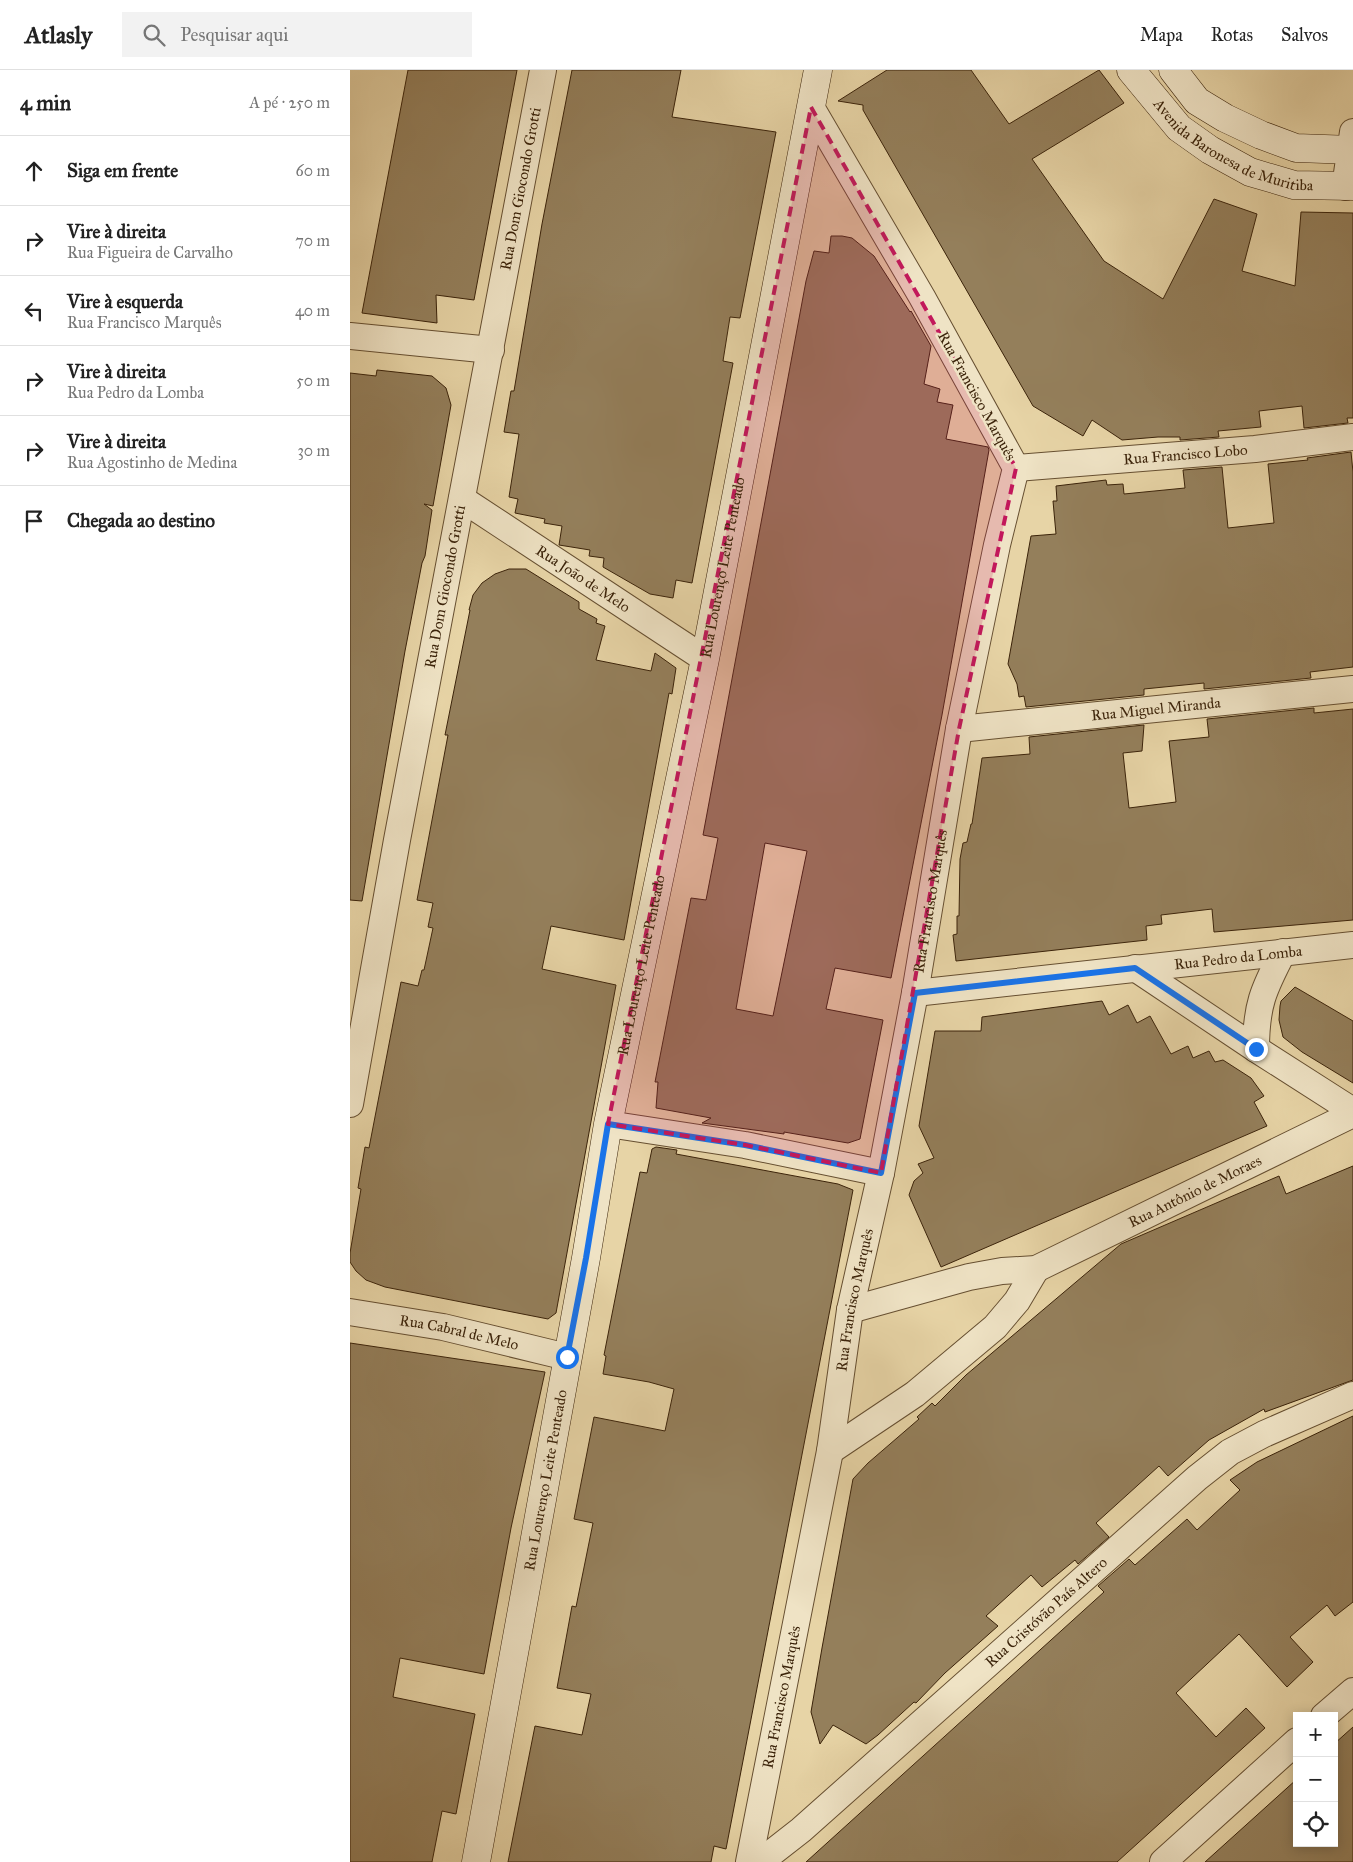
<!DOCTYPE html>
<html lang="pt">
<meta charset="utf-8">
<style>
:root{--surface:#fff;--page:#f2f2f2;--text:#222;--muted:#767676;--line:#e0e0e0}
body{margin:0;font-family:"IM FELL Great Primer",serif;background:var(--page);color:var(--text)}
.controls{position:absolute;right:15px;bottom:15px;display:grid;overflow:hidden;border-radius:0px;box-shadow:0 2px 12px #0003}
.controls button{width:45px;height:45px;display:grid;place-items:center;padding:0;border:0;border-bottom:1px solid var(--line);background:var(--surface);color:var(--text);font:25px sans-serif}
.stop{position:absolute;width:15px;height:15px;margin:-11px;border:4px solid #1a73e8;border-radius:50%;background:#fff}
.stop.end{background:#1a73e8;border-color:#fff;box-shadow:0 1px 5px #0008}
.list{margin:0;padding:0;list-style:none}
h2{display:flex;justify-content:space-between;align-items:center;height:65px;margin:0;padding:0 20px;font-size:21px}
h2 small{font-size:16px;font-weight:400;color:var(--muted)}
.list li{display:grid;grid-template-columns:32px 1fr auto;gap:15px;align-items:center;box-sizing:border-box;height:70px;padding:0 20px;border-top:1px solid var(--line)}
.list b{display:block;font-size:19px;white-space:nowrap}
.list p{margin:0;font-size:16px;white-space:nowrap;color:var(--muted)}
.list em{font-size:16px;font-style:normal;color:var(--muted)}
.icon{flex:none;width:28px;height:28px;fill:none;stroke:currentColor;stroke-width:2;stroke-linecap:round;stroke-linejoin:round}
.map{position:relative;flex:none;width:1003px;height:1792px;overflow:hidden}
header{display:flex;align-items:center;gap:30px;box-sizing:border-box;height:70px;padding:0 25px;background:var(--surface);border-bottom:1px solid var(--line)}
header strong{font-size:24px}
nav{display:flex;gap:28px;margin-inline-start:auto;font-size:18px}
.search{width:350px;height:45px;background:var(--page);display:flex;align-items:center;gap:12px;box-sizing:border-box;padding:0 18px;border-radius:0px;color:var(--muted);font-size:19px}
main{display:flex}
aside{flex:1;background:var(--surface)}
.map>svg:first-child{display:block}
.building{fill:#947f5b;stroke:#3b230a;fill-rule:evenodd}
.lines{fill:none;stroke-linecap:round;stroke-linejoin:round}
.minor-casing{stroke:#664f31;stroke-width:28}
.secondary-casing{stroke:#3b230a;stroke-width:29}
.minor{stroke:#efe3c5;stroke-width:26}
.secondary{stroke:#efe3c5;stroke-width:28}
.route{stroke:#1a73e8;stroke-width:6}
.marked{fill:#c2185b;fill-opacity:0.2;stroke:#c2185b;stroke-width:4;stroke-dasharray:10 6;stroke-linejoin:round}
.labels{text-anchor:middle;stroke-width:5;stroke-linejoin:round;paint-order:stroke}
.street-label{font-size:15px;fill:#3b230a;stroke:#efe3c5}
</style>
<header>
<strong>Atlasly</strong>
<div class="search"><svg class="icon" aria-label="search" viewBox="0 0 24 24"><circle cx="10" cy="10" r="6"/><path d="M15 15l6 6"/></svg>Pesquisar aqui</div>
<nav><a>Mapa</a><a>Rotas</a><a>Salvos</a></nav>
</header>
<main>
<aside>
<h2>4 min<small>A pé · 250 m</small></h2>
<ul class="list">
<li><svg class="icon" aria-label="ahead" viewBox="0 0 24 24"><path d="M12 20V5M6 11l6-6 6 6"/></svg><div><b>Siga em frente</b></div><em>60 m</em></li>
<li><svg class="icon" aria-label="right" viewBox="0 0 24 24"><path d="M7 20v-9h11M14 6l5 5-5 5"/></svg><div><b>Vire à direita</b><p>Rua Figueira de Carvalho</p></div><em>70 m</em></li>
<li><svg class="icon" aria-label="left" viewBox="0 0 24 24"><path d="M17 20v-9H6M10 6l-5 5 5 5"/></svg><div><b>Vire à esquerda</b><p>Rua Francisco Marquês</p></div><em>40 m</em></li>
<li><svg class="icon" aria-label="right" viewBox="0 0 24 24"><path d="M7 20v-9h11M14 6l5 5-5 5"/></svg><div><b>Vire à direita</b><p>Rua Pedro da Lomba</p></div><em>50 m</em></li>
<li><svg class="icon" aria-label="right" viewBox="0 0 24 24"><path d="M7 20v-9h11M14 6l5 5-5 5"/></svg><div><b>Vire à direita</b><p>Rua Agostinho de Medina</p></div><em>30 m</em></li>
<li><svg class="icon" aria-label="arrive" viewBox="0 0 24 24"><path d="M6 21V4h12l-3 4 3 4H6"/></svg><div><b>Chegada ao destino</b></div></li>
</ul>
</aside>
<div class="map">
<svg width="1003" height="1792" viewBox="0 0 1003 1792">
<rect width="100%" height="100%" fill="#e7d4a6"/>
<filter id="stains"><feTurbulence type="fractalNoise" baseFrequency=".004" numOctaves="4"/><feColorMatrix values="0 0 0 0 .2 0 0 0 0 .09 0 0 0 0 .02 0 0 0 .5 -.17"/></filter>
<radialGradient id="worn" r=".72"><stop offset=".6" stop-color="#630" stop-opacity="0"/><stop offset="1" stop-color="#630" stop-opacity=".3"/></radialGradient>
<g class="building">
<polygon points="58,0 167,0 124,230 86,225 87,253 12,243"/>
<polygon points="222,0 331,0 322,47 426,62 390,248 380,247 373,291 383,293 342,513 326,510 323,528 300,524 253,497 254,488 239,486 240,480 209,475 212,456 194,453 195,449 165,443 168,429 159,427 169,364 154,362 161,321 164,321 192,154"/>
<polygon points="537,0 621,0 659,54 749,0 774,33 682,89 754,191 813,229 864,129 907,144 892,201 945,216 951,142 1003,143 1003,348 997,348 998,353 954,358 952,336 909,341 911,357 868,361 869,367 830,370 830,367 808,367 772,370 742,350 733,366 683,336 513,40 513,35 488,31"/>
<path d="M 481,166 L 492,166 L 502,168 L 524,186 L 560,242 L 561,241 L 581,276 L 574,314 L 590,319 L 587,332 L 603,335 L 596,369 L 638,377 L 639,380 L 592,645 L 541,908 L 485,898 L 476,939 L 533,950 L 510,1069 L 498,1073 L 434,1062 L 434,1064 L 352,1053 L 361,1048 L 306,1038 L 308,1012 L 305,1012 L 341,828 L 356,830 L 368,768 L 353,765 L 456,211 L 464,181 L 479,183 ZM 415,773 L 457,781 L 423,946 L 386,939 Z"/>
<polygon points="27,300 82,306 96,318 101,335 83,436 74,434 82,440 75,486 72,493 55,581 12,831 0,830 0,303 26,306"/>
<polygon points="1001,382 1003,402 1003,597 960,602 961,608 854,619 854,613 794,619 794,625 676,637 674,626 669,627 667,614 658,594 681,466 706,464 703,431 707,431 706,416 756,410 757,415 773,414 774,424 835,418 833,400 872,397 878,458 924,453 918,394 958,390 957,388"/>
<polygon points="159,499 176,499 229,532 229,539 247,549 246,553 255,556 246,590 301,601 305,583 326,598 322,624 319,623 274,870 201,856 192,899 266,915 206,1243 198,1249 35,1217 16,1210 6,1201 0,1192 0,1183 11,1119 8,1118 15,1077 19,1078 51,912 68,916 72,900 74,900 83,858 78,857 83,833 67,830 98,665 95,665 120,540 119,540 123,525 132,513 145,504"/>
<polygon points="964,638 964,643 1003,639 1003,850 864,862 862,839 811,845 812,854 796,856 797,870 606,891 603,865 607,864 607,846 609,846 610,789 613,773 617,772 621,754 622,754 632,688 680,684 679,667 794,655 792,681 773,683 779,738 826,732 819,671 859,667 857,649"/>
<polygon points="945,917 1003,951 1003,1013 952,982 933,967 929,950 930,936 931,931"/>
<polygon points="752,931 759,945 778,935 787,953 800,946 821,984 838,976 843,988 859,981 865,992 873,990 901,1008 914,1026 904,1032 917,1056 591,1197 559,1125 564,1111 573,1103 568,1094 584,1088 569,1056 585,961 631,961 632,947"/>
<polygon points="306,1077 327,1080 326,1084 488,1114 503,1120 376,1779 364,1776 361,1792 158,1792 185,1656 232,1665 241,1624 207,1618 222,1536 226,1537 243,1453 224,1449 244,1347 315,1361 324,1319 299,1312 253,1304 256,1286 254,1285 290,1102 297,1103 302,1079"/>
<polygon points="1003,1096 1003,1310 915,1342 914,1339 859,1370 818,1406 809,1396 746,1453 759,1467 728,1494 725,1490 692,1517 681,1505 636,1546 648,1556 595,1603 566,1633 564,1632 528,1665 516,1674 483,1655 470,1674 461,1642 472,1578 503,1409 518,1393 569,1349 567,1347 582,1333 585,1336 616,1305 771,1174 929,1106 936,1124"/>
<polygon points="0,1273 195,1302 161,1458 134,1604 50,1588 43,1627 125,1644 106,1744 92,1741 82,1792 0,1792"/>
<polygon points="1003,1346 1003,1532 985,1546 977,1535 940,1567 963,1592 937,1617 889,1564 826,1623 866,1667 896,1638 915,1658 767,1792 456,1792 754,1522 748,1516 779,1489 785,1495 837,1449 847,1460 890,1420 880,1410 907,1392"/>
<polygon points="1003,1657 1003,1792 855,1792 947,1709 947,1773 984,1773 984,1674"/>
</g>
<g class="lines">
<g class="minor-casing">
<g id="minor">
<polyline points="995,117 1003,62"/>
<polyline points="0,266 141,280"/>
<path id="s1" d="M 666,398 L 905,379 L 1003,367"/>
<path id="s2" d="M 112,429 L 355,589"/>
<path id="s3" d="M 609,659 L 1003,619"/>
<polyline points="785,898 906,979 1003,1041"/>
<path id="s4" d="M 565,923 L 1003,875"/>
<path d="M 906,979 C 906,936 913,920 933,882"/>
<path id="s5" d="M 0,1034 L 47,770 L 193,0"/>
<polyline points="258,1054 395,1075 531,1103"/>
<path id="s6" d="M 500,1240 L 619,1207 L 652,1201 L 686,1199 L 1003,1044"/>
<path id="s7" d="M 0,1242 L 93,1257 L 217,1287"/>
<polyline points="480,1381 565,1324 645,1257 667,1231 686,1199"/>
<polyline points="974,1646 1003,1621"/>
<path id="s8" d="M 399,1792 L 480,1381 L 500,1240 L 531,1103 L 565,923 L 609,659 L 647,475 L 666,398 L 572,227 L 461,37"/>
<path id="s9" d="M 410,1792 L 451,1760 L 847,1408 L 880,1382 L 914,1364 L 1003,1325"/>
<polyline points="813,1792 947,1671"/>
</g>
</g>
<g class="secondary-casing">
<g id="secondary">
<path id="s10" d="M 781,0 L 829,58 L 860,80 L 900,102 L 944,115 L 1003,116"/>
<polyline points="823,0 847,31 875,48 911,65 946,78 1003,80"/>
<path id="s11" d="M 126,1792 L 236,1188 L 258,1054 L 355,589 L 468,0"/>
</g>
</g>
<use href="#minor" class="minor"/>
<use href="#secondary" class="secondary"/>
</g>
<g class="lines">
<polyline class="route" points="217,1287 236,1188 258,1054 395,1075 531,1103 565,923 785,898 906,979"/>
</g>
<path class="marked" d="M 461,37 L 666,398 L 609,659 L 531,1103 L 395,1075 L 258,1054 Z"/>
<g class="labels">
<g class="street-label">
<text dy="5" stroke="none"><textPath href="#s10" startOffset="132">Avenida Baronesa de Muritiba</textPath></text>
<text dy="5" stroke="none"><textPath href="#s5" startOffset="931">Rua Dom Giocondo Grotti</textPath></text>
<text transform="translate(627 326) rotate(61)" y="5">Rua Francisco Marquês</text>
<text dy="5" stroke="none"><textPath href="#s1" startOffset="170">Rua Francisco Lobo</textPath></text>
<text dy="5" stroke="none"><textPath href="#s11" startOffset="1318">Rua Lourenço Leite Penteado</textPath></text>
<text dy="5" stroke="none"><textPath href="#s2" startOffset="145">Rua João de Melo</textPath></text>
<text dy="5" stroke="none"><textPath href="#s5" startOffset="526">Rua Dom Giocondo Grotti</textPath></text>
<text dy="5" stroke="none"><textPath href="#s3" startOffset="198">Rua Miguel Miranda</textPath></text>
<text dy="5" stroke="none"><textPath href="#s8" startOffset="978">Rua Francisco Marquês</textPath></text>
<text dy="5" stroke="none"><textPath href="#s4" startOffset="325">Rua Pedro da Lomba</textPath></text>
<text dy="5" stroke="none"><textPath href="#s11" startOffset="912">Rua Lourenço Leite Penteado</textPath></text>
<text dy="5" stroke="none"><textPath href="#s6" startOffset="368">Rua Antônio de Moraes</textPath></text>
<text dy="5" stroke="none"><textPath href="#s8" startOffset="572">Rua Francisco Marquês</textPath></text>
<text dy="5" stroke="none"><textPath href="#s7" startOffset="111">Rua Cabral de Melo</textPath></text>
<text dy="5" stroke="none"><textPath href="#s11" startOffset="388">Rua Lourenço Leite Penteado</textPath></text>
<text dy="5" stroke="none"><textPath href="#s9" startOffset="380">Rua Cristóvão País Altero</textPath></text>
<text dy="5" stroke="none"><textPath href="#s8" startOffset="168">Rua Francisco Marquês</textPath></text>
</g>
</g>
<rect width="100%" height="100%" filter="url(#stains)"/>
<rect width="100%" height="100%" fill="url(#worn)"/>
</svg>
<div class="controls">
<button>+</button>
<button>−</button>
<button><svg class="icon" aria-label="locate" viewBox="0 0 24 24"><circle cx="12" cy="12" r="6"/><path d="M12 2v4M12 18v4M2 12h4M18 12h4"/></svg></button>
</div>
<div class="stop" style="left:217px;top:1287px"></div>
<div class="stop end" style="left:906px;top:979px"></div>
</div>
</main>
